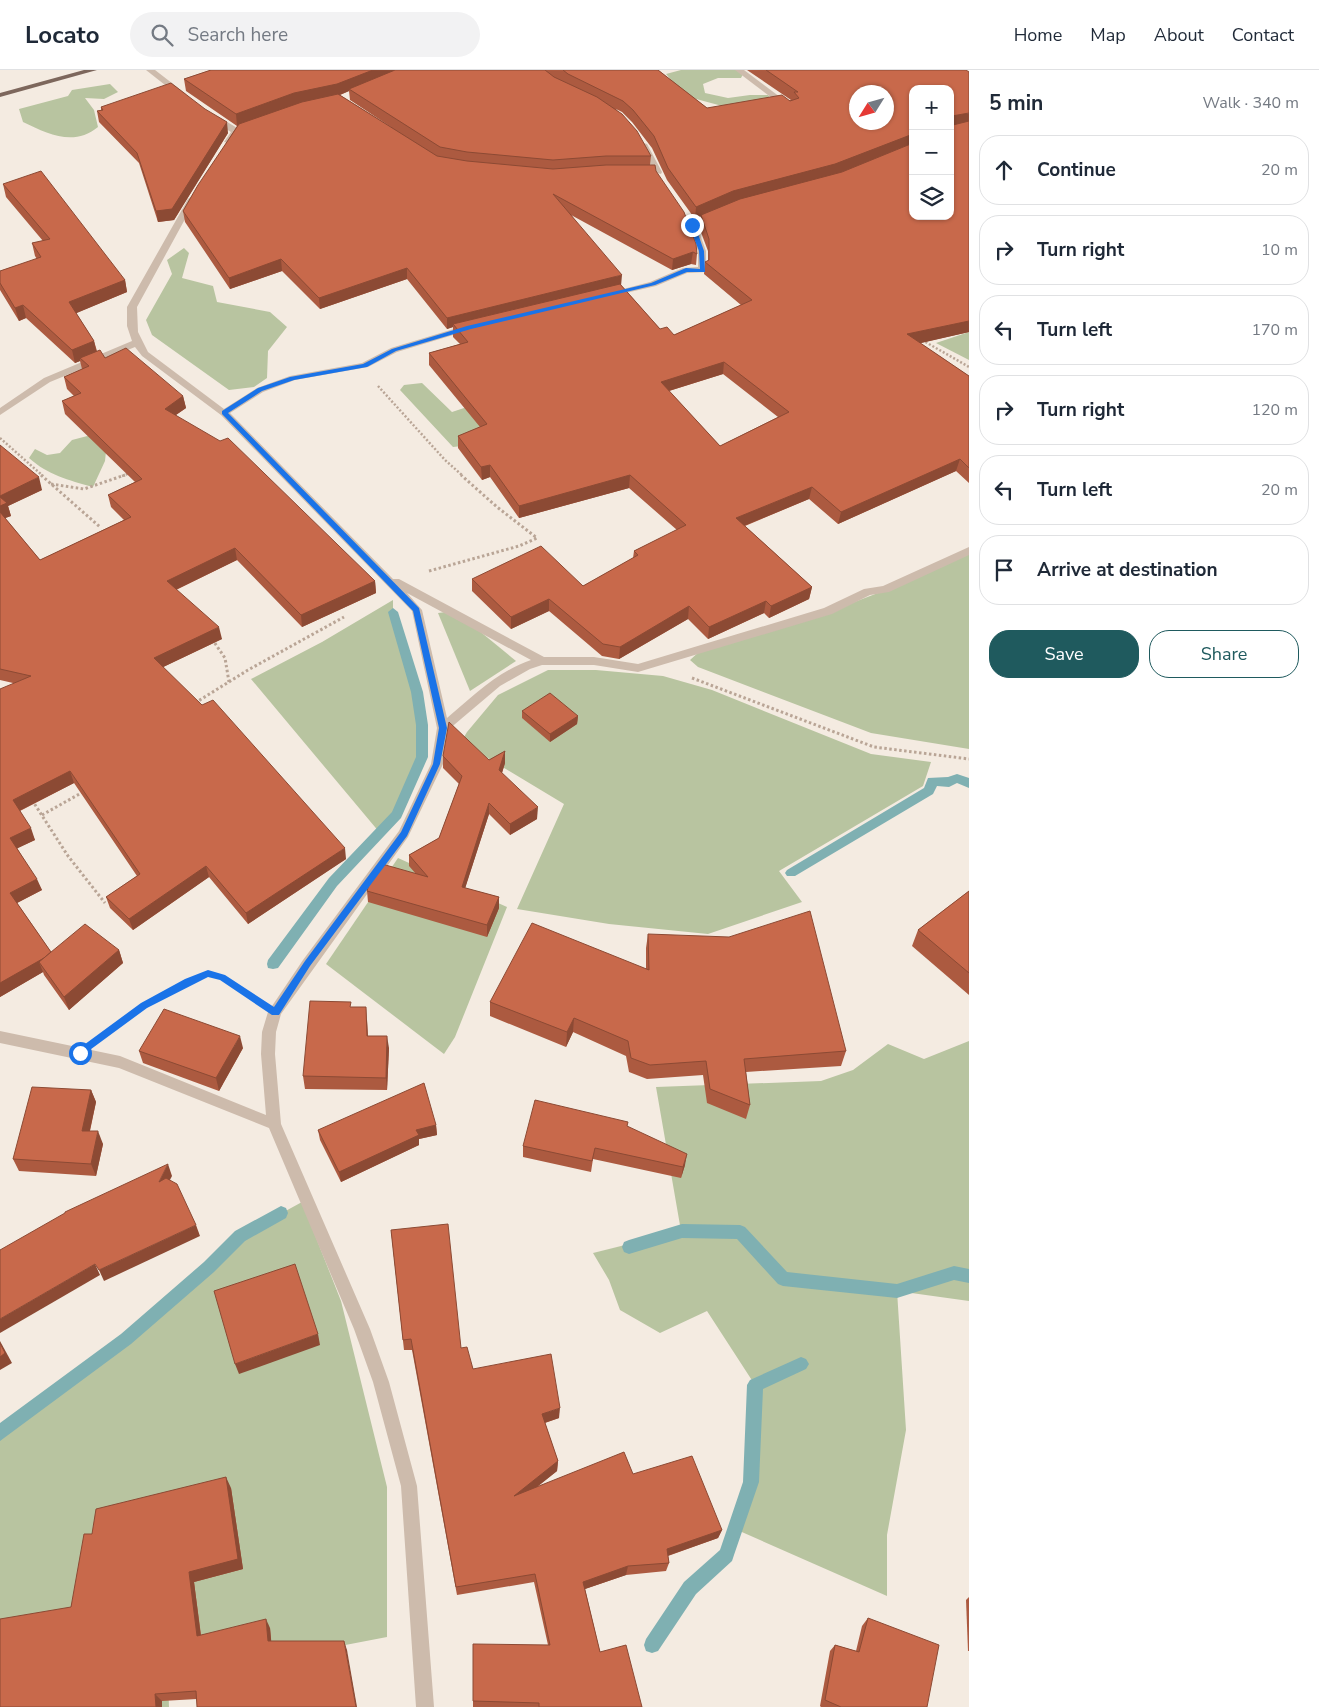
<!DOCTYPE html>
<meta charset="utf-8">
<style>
:root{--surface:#fff;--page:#f2f2f3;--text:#1f2937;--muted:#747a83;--line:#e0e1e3;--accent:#1f5a5e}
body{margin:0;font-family:"Nunito Sans",sans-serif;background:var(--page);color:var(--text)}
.controls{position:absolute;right:15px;top:15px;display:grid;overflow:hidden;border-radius:10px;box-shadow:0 1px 4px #0004}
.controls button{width:45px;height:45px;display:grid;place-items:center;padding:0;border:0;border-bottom:1px solid var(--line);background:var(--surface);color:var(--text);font:25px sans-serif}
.compass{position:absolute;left:849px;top:15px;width:45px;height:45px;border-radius:50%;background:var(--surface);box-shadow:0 1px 4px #0004;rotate:233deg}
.stop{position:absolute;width:15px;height:15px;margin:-11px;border:4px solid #1a73e8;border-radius:50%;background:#fff}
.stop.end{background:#1a73e8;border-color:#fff;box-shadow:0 1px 5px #0008}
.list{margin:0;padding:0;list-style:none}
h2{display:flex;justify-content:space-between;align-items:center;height:65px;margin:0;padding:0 20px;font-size:21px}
h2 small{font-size:16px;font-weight:400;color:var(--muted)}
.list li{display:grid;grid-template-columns:32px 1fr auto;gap:15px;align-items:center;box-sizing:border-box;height:70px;margin:0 10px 10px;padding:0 10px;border:1px solid var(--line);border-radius:20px}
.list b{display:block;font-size:19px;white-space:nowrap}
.list em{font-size:16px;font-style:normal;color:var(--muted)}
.actions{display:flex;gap:10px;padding:15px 20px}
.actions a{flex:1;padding:11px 0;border:1px solid var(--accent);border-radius:20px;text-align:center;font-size:18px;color:var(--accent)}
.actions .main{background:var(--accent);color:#fff}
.icon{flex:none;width:28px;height:28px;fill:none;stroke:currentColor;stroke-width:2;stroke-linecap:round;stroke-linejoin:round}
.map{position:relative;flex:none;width:969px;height:1637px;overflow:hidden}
header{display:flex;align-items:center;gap:30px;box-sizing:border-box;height:70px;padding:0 25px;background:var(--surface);border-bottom:1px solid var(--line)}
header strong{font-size:24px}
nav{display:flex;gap:28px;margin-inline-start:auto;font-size:18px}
.search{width:350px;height:45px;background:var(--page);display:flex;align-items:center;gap:12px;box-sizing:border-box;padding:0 18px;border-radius:28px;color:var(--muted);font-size:19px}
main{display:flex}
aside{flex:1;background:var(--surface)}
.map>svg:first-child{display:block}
.green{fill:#b8c4a0}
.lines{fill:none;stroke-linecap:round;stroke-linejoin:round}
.stream{fill:#7fb0b2;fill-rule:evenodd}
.path-far2{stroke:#b9a596;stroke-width:2.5;stroke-dasharray:2 2;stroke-linecap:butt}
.path-far1{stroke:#b9a596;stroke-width:3;stroke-dasharray:2.5 2.5;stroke-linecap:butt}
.path{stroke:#b9a596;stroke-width:4;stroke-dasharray:3 3;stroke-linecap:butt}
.minor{fill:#cdbbac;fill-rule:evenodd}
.primary{fill:#7d675c;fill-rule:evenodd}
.wall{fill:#ac5a40;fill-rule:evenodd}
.shaded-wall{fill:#8c4a34}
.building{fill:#c8694b;stroke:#8c4a34;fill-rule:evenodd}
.route{fill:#1a73e8}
</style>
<header>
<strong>Locato</strong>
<div class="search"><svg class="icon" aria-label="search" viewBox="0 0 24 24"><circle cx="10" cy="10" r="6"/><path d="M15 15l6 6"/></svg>Search here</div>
<nav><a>Home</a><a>Map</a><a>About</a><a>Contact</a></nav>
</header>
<main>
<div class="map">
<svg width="969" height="1637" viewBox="0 0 969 1637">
<rect width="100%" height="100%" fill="#f4ebe1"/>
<g class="green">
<polygon points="681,0 737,0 744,2 741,8 718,8 703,14 705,23 728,28 750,25 768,25 779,37 737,40 685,26 666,4"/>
<path d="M 110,14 L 118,22 L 104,29 L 85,28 L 94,40 L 98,57 C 74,77 48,64 23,52 L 19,39 L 68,26 L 72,20 Z"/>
<polygon points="184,178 189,183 182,208 213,216 217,232 270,242 287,257 268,281 267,308 254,317 229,320 152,265 146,250 172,204 167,190"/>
<polygon points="969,262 969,290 936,273"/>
<polygon points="422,313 452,342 494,328 481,374 453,377 400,320 404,315"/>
<path d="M 95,364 L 107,372 L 105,391 L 93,417 C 68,410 48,405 29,388 L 35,379 L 47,385 L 60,383 L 72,370 Z"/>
<polygon points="969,481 969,679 871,663 698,597 690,590 700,581 844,536 904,513"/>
<polygon points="393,530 393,542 417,622 422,655 422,687 397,745 380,763 251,609 322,572"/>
<polygon points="455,541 516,591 470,621 438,543"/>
<polygon points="548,600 596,600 663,606 712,620 871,684 931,692 923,716 779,801 802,832 708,864 609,854 517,839 564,734 461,672 467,662 498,625"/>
<polygon points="398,788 507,837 455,967 444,984 326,894"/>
<polygon points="969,971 969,1231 897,1221 906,1360 887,1465 887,1526 735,1459 751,1412 755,1315 707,1241 660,1263 620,1240 609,1210 593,1183 681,1161 656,1017 821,1011 853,1000 888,974 924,989"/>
<polygon points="302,1132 341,1231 387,1417 387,1567 168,1609 169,1637 0,1637 0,1363 126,1269 209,1197 240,1166"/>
</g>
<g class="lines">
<g class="stream">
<polygon points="393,538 398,542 423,622 428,655 428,687 401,748 337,816 278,898 273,899 268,898 267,894 268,890 329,808 392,742 416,687 416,655 411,622 388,542"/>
<polygon points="957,704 969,708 969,718 957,713 949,717 937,716 933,724 795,806 787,806 785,803 787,800 924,718 928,708 948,707"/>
<polygon points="281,1136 286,1138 288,1143 286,1148 245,1171 214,1202 131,1274 0,1371 0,1353 121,1264 204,1192 235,1161"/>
<polygon points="682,1154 740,1155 745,1157 787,1202 897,1214 954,1196 969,1199 969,1213 954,1210 897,1228 783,1216 778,1214 737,1169 682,1168 629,1184 624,1182 622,1177 624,1172 629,1170"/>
<polygon points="801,1287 806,1289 809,1294 806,1299 763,1319 759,1412 734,1485 732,1491 696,1524 658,1581 652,1583 646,1581 644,1575 646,1569 684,1512 720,1480 743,1412 747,1315 750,1310"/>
</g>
<g class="path-far2">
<polyline points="922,270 969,297"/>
<polyline points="378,316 445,390 463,406"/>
<polyline points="0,368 43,406"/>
<polyline points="122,406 130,403"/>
</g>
<g class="path-far1">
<polyline points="41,405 100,457"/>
<polyline points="51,414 84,419 125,405"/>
<polyline points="429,501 519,476 537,468 497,437 461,405"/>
<polyline points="212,569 225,588 229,612"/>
<polyline points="692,608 874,677 969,689"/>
<polyline points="195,633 248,600 344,547"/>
<polyline points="32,730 68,786 105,833"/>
<polyline points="42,745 83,722"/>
<polyline points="141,938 208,903 222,907 252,927"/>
</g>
<polyline class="path" points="108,962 143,937"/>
<g class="minor">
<polygon points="146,0 155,0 186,24 179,26"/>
<polygon points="735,0 744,0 792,36 785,38"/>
<polygon points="211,46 217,46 239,59 240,61 231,74 224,72 231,62 211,50"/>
<polygon points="640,72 647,74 662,102 661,104 654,102 639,74"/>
<path d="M 192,126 L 196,129 L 137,237 L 138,262 L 148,282 L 224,339 L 257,318 L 290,306 L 362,293 L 391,278 L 467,255 L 473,255 L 473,259 L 397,282 L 368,297 L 295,310 L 263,322 L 230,343 L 393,509 L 399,509 L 544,587 L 594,587 L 638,594 L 824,538 L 864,519 L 883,516 L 969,477 L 969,485 L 889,522 L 870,525 L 832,544 L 638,602 L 594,595 L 542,595 L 530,599 L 500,616 L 448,660 L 443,694 L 408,767 L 281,944 L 276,962 L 275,984 L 281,1054 L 370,1259 L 389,1312 L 417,1416 L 434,1637 L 416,1637 L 401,1416 L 373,1312 L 354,1259 L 269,1058 L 119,998 L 0,973 L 0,961 L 120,986 L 266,1045 L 261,984 L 262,962 L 268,942 L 303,890 L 399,761 L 431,694 L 437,658 L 412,541 L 221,345 L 142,286 L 135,277 L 50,312 L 0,345 L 0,338 L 44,308 L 132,271 L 127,256 L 127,237 L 188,129 ZM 407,523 L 531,590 C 498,601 473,626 447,648 L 422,540 Z"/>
<polygon points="711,144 718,146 697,156 706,181 706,202 687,203 656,216 608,227 608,223 650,212 683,198 698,197 698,181 688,155"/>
</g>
<polygon class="primary" points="84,0 97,0 0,27 0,23"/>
</g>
<g class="wall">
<path d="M 211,0 L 658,0 L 707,38 L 791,30 L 747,0 L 966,0 L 969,262 L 920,273 L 969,306 L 969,413 L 956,401 L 838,454 L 809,429 L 745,456 L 812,517 L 809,529 L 769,548 L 764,543 L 708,569 L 688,549 L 619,589 L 602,586 L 549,541 L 511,559 L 472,521 L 472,509 L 583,516 L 633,488 L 634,481 L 677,460 L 629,418 L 519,448 L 490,407 L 482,410 L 458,378 L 458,366 L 480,357 L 429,295 L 429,283 L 460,274 L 453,267 L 453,257 L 447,259 L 407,209 L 320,239 L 282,201 L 230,219 L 185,152 L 183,141 L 237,56 L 186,21 L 184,9 ZM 913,19 L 950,146 L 913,146 ZM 349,21 L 350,30 L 394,59 L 340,25 ZM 616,39 L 622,42 L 632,52 L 652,78 L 667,110 L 695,149 L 701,146 L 699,157 L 708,181 L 708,191 L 705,192 L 704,204 L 741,235 L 674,265 L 660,259 L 621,215 L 571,145 L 672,200 L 691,194 L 696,195 L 697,184 L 656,101 L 650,95 L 651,86 ZM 723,304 L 778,347 L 720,376 L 669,321 Z"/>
<polygon points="101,37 228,63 174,150 158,152 139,93 99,52 97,41 101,40"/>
<polygon points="3,114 125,210 127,222 76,243 94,271 97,281 105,288 183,326 186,338 176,345 375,511 376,523 302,557 237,490 176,520 222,569 163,597 346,789 248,854 209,807 133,860 110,838 106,827 137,806 74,713 20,741 35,770 17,778 42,820 17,833 51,882 119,880 123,893 69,940 44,905 43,902 0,927 13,613 0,610 0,375 42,420 8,436 11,446 5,448 40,490 124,450 111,437 108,425 135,412 65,344 62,331 74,326 67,319 64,307 82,299 80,291 75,293 26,248 19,251 0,220 0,201 37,189 35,186 32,173 43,171 6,127"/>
<polygon points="522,641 578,646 577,654 550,672 522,648"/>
<polygon points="505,681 505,693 502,703 537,749 510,765 489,744 465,818 499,827 499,838 487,867 368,832 367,821 416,804 409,796 409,785 439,768 459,714 443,698 443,686 489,690"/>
<polygon points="969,821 969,925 912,876 918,860"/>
<polygon points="648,864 846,981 841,996 746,1002 750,1035 746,1049 707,1033 703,1005 647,1009 629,1002 626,986 573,962 566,977 490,946 490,932 646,899 646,878"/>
<polygon points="352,937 367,950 368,966 389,978 387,1020 305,1019 303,1006"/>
<polygon points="243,978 219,1021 143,993 139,981"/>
<polygon points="91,1020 96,1032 90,1061 103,1074 96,1106 19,1101 13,1089"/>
<polygon points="436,1055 437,1065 419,1069 419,1075 341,1112 320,1070 318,1060"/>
<polygon points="627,1056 685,1095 681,1108 593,1089 591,1102 523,1087 523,1076"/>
<polygon points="391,1160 461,1278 473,1299 559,1348 545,1353 558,1391 557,1401 537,1417 633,1404 722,1460 718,1468 668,1486 669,1493 666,1501 626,1505 585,1519 600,1582 642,1637 473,1637 473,1631 548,1575 534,1512 457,1525 412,1280 404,1280"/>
<polygon points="231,1418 243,1499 194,1512 201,1565 270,1558 271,1571 347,1580 197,1629 162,1631 162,1637 0,1637 71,1537 92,1464"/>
<polygon points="969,1527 969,1581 968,1581 966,1530"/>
<polygon points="868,1548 927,1637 821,1637 820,1636 830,1581 835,1575 856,1581 862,1556"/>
</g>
<g class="shaded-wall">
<polygon points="373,0 403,0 349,19 349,21 337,26 237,56 236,44 294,23"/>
<polygon points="969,43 969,53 950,58 952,46"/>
<polygon points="227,52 228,63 174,150 158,152 156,141"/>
<polygon points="913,64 913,73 832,106 732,133 695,149 696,137 733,121"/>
<polygon points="693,182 691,194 672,200 673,189"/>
<polygon points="281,189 282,201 230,219 229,208"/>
<polygon points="407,198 407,209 320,239 319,228"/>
<polygon points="622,205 621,216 453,254 453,257 447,259 447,248"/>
<polygon points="125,210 127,222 72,245 69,232"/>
<polygon points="23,235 26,248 19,251 15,238"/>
<polygon points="969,251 969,262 904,277 907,264"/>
<polygon points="94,271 97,284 80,288 80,291 75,293 72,280"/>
<polygon points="724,292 723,304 659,324 661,312"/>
<polygon points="183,326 186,338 167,351 165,339"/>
<polygon points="960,389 956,401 838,454 841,442"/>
<polygon points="490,395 490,407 482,410 481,397"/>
<polygon points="630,405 629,418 519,448 519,436"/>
<polygon points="39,407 42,420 8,436 11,446 0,450 0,426"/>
<polygon points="812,417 809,429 734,460 736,448"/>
<polygon points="235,478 237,490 169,523 167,511"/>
<polygon points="375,511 376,523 302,557 301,545"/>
<polygon points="812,517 809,529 769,548 771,536"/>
<polygon points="549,529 549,541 511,559 511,547"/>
<polygon points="766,531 764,543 708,569 709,557"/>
<polygon points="689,536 688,549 619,589 620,577"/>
<polygon points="219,557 222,569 157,600 154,588"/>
<polygon points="578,646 577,654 550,672 550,664"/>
<polygon points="505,681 505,693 499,712 499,700"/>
<polygon points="70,701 74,713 17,742 13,730"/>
<polygon points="489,733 489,744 462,828 462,817"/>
<polygon points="538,737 537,749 510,765 510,754"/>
<polygon points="31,758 35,770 14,780 10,768"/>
<polygon points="345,778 346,789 248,854 246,843"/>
<polygon points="206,796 209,807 133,860 129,849"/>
<polygon points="37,809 42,820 15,834 10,823"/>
<polygon points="499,827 499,838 487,867 487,855"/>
<polygon points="119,880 123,893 69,940 64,927"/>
<polygon points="52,883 39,892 43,902 0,927 0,913"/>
<polygon points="366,937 367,950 368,979 367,966"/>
<polygon points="574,948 573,962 566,977 567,962"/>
<polygon points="240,966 243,978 219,1021 216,1008"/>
<polygon points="387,966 389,978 387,1020 386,1008"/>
<polygon points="91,1020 96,1032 87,1073 82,1061"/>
<polygon points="436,1055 437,1065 419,1069 419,1075 341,1112 339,1102 416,1060"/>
<polygon points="98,1061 103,1074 96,1106 91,1094"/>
<polygon points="687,1084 685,1095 681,1108 683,1097"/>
<polygon points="168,1094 172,1106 163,1123 159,1112"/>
<polygon points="196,1155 200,1166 104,1211 99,1200"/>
<polygon points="95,1194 100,1205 0,1263 0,1249"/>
<polygon points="318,1264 320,1275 239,1304 235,1294"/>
<polygon points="0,1271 12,1293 0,1300"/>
<polygon points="560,1338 559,1348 541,1354 542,1344"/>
<polygon points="558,1391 557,1401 514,1435 514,1426"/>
<polygon points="226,1407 231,1418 243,1499 194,1512 202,1575 197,1566 189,1502"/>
<polygon points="722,1460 718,1468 664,1487 667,1479"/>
<polygon points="628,1496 626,1505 582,1520 583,1512"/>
<polygon points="266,1549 270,1558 272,1579 268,1571"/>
<polygon points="344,1571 347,1580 357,1637 356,1637"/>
<polygon points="155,1624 162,1631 162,1637 156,1637"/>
</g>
<g class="building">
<polygon points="211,0 373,0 337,14 294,23 236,44 184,9"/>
<polygon points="395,0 545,0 554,7 597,27 622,44 637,61 651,86 606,86 553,90 467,82 440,77 349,19"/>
<path d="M 563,0 L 658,0 L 707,38 L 782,25 L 790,31 L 799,28 L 794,22 L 798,22 L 766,0 L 966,0 L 969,2 L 969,43 L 952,46 L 951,53 L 953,55 L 969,51 L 969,251 L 907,264 L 969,306 L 969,398 L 960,389 L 841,442 L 812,417 L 736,448 L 812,517 L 771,536 L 766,531 L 709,557 L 689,536 L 620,577 L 603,574 L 549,529 L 511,547 L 472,509 L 541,476 L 583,516 L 638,485 L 634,481 L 686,455 L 630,405 L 519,436 L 490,395 L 481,397 L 458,366 L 487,354 L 429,283 L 468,272 L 453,254 L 620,214 L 660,259 L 667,257 L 674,265 L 752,230 L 705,192 L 709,190 L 709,169 L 701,145 L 740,129 L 842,102 L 913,73 L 913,146 L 950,146 L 950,19 L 913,19 L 913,64 L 835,94 L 733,121 L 696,137 L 668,98 L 654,66 L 633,40 L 623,31 L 568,4 ZM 856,22 L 886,22 L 886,52 L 856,52 ZM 724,292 L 789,342 L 720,376 L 661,312 Z"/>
<polygon points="171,13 205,39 227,52 172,139 156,141 137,83 97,41 103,40 101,37"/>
<polygon points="338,24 437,86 467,91 553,99 606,95 655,95 656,101 684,142 696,174 697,184 693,182 673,189 553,124 622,205 447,248 407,198 319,228 281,189 229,208 183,141 198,115 239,54 302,32"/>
<polygon points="41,101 125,210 69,232 94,271 72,280 23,235 15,238 0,213 0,201 41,187 32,173 50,169 3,114"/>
<polygon points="126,278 183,326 165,339 220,371 228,368 375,511 301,545 235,478 167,511 219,557 154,588 202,635 213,630 345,778 246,843 206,796 129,849 106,827 140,804 70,701 13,730 31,758 10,768 37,809 10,823 51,882 44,888 0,913 0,619 31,606 0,599 0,442 40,490 131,447 108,425 142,409 62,331 81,323 64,307 89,296 80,288 100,280 105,288"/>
<polygon points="0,375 39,407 0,426"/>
<polygon points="0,427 7,433 0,436"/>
<polygon points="550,623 578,646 550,664 522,641"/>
<polygon points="449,652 489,690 505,681 499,700 538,737 510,754 489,733 462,817 499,827 487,855 367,821 370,811 382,794 428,807 409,785 439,768 462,706 443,686"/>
<polygon points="969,821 969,903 918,860"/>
<polygon points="810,841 846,981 744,989 750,1035 710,1019 706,991 650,995 631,988 628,971 574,948 567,962 490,932 532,853 649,900 648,864 729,867"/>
<polygon points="85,854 119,880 64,927 39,892"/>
<polygon points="310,931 351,932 350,937 366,937 367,966 387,966 386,1008 303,1006"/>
<polygon points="164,939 240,966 216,1008 139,981"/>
<polygon points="424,1013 436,1055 416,1060 419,1065 339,1102 318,1060"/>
<polygon points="32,1017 91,1020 82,1061 98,1061 91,1094 13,1089"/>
<polygon points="535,1030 628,1052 627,1056 687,1084 683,1097 595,1078 592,1091 523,1076"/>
<polygon points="168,1094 159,1112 166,1108 177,1114 196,1155 99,1200 95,1194 0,1249 0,1180 65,1143 65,1142"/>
<polygon points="448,1154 461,1278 467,1277 473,1299 551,1284 560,1338 542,1344 558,1391 514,1426 624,1382 633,1404 692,1386 722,1460 667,1479 669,1493 628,1496 583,1512 600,1582 626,1575 642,1637 539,1637 539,1633 473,1631 473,1574 550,1575 535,1504 456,1517 411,1269 403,1270 391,1160"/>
<polygon points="295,1194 318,1264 235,1294 214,1221"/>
<polygon points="0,1273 5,1283 0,1287"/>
<polygon points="226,1407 238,1489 189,1502 197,1566 266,1549 268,1571 344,1571 356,1637 197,1637 196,1621 155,1624 156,1637 0,1637 0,1549 71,1537 84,1464 92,1464 96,1439"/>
<polygon points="868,1548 939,1575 927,1637 841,1637 825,1630 835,1575 859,1582"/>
</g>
<polygon class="route" points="692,153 695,155 704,181 705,202 687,202 655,215 471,259 396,281 367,297 294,310 262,321 228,343 419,538 447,658 440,694 407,766 310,896 279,945 272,945 220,910 208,907 147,938 83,985 77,985 77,980 141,933 185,909 208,900 225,905 274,937 305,891 401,762 433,694 439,658 413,541 222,344 222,341 258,318 290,307 363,294 392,279 467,256 651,213 686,198 700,199 699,181 689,155"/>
</svg>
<div class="controls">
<button>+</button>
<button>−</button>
<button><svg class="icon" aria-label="layers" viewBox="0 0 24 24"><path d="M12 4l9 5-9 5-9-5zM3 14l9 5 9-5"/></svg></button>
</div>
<svg class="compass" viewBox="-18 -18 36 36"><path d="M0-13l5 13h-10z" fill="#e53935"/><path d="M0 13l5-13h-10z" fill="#747a83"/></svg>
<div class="stop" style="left:80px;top:983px"></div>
<div class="stop end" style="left:692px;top:155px"></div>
</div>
<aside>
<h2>5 min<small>Walk · 340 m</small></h2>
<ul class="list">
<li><svg class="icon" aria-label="ahead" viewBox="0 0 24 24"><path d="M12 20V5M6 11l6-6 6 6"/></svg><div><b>Continue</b></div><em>20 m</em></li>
<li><svg class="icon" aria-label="right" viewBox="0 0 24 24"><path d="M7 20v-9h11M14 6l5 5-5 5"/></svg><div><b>Turn right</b></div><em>10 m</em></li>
<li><svg class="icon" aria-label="left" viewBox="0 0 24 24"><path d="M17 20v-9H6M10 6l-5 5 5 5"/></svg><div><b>Turn left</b></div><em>170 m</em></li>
<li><svg class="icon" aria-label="right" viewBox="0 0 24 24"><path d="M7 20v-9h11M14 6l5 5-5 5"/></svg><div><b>Turn right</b></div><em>120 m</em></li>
<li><svg class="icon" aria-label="left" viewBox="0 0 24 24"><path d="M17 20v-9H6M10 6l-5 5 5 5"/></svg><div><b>Turn left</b></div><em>20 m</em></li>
<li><svg class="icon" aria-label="arrive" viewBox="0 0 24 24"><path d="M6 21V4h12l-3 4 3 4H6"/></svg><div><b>Arrive at destination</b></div></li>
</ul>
<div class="actions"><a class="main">Save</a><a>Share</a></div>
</aside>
</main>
